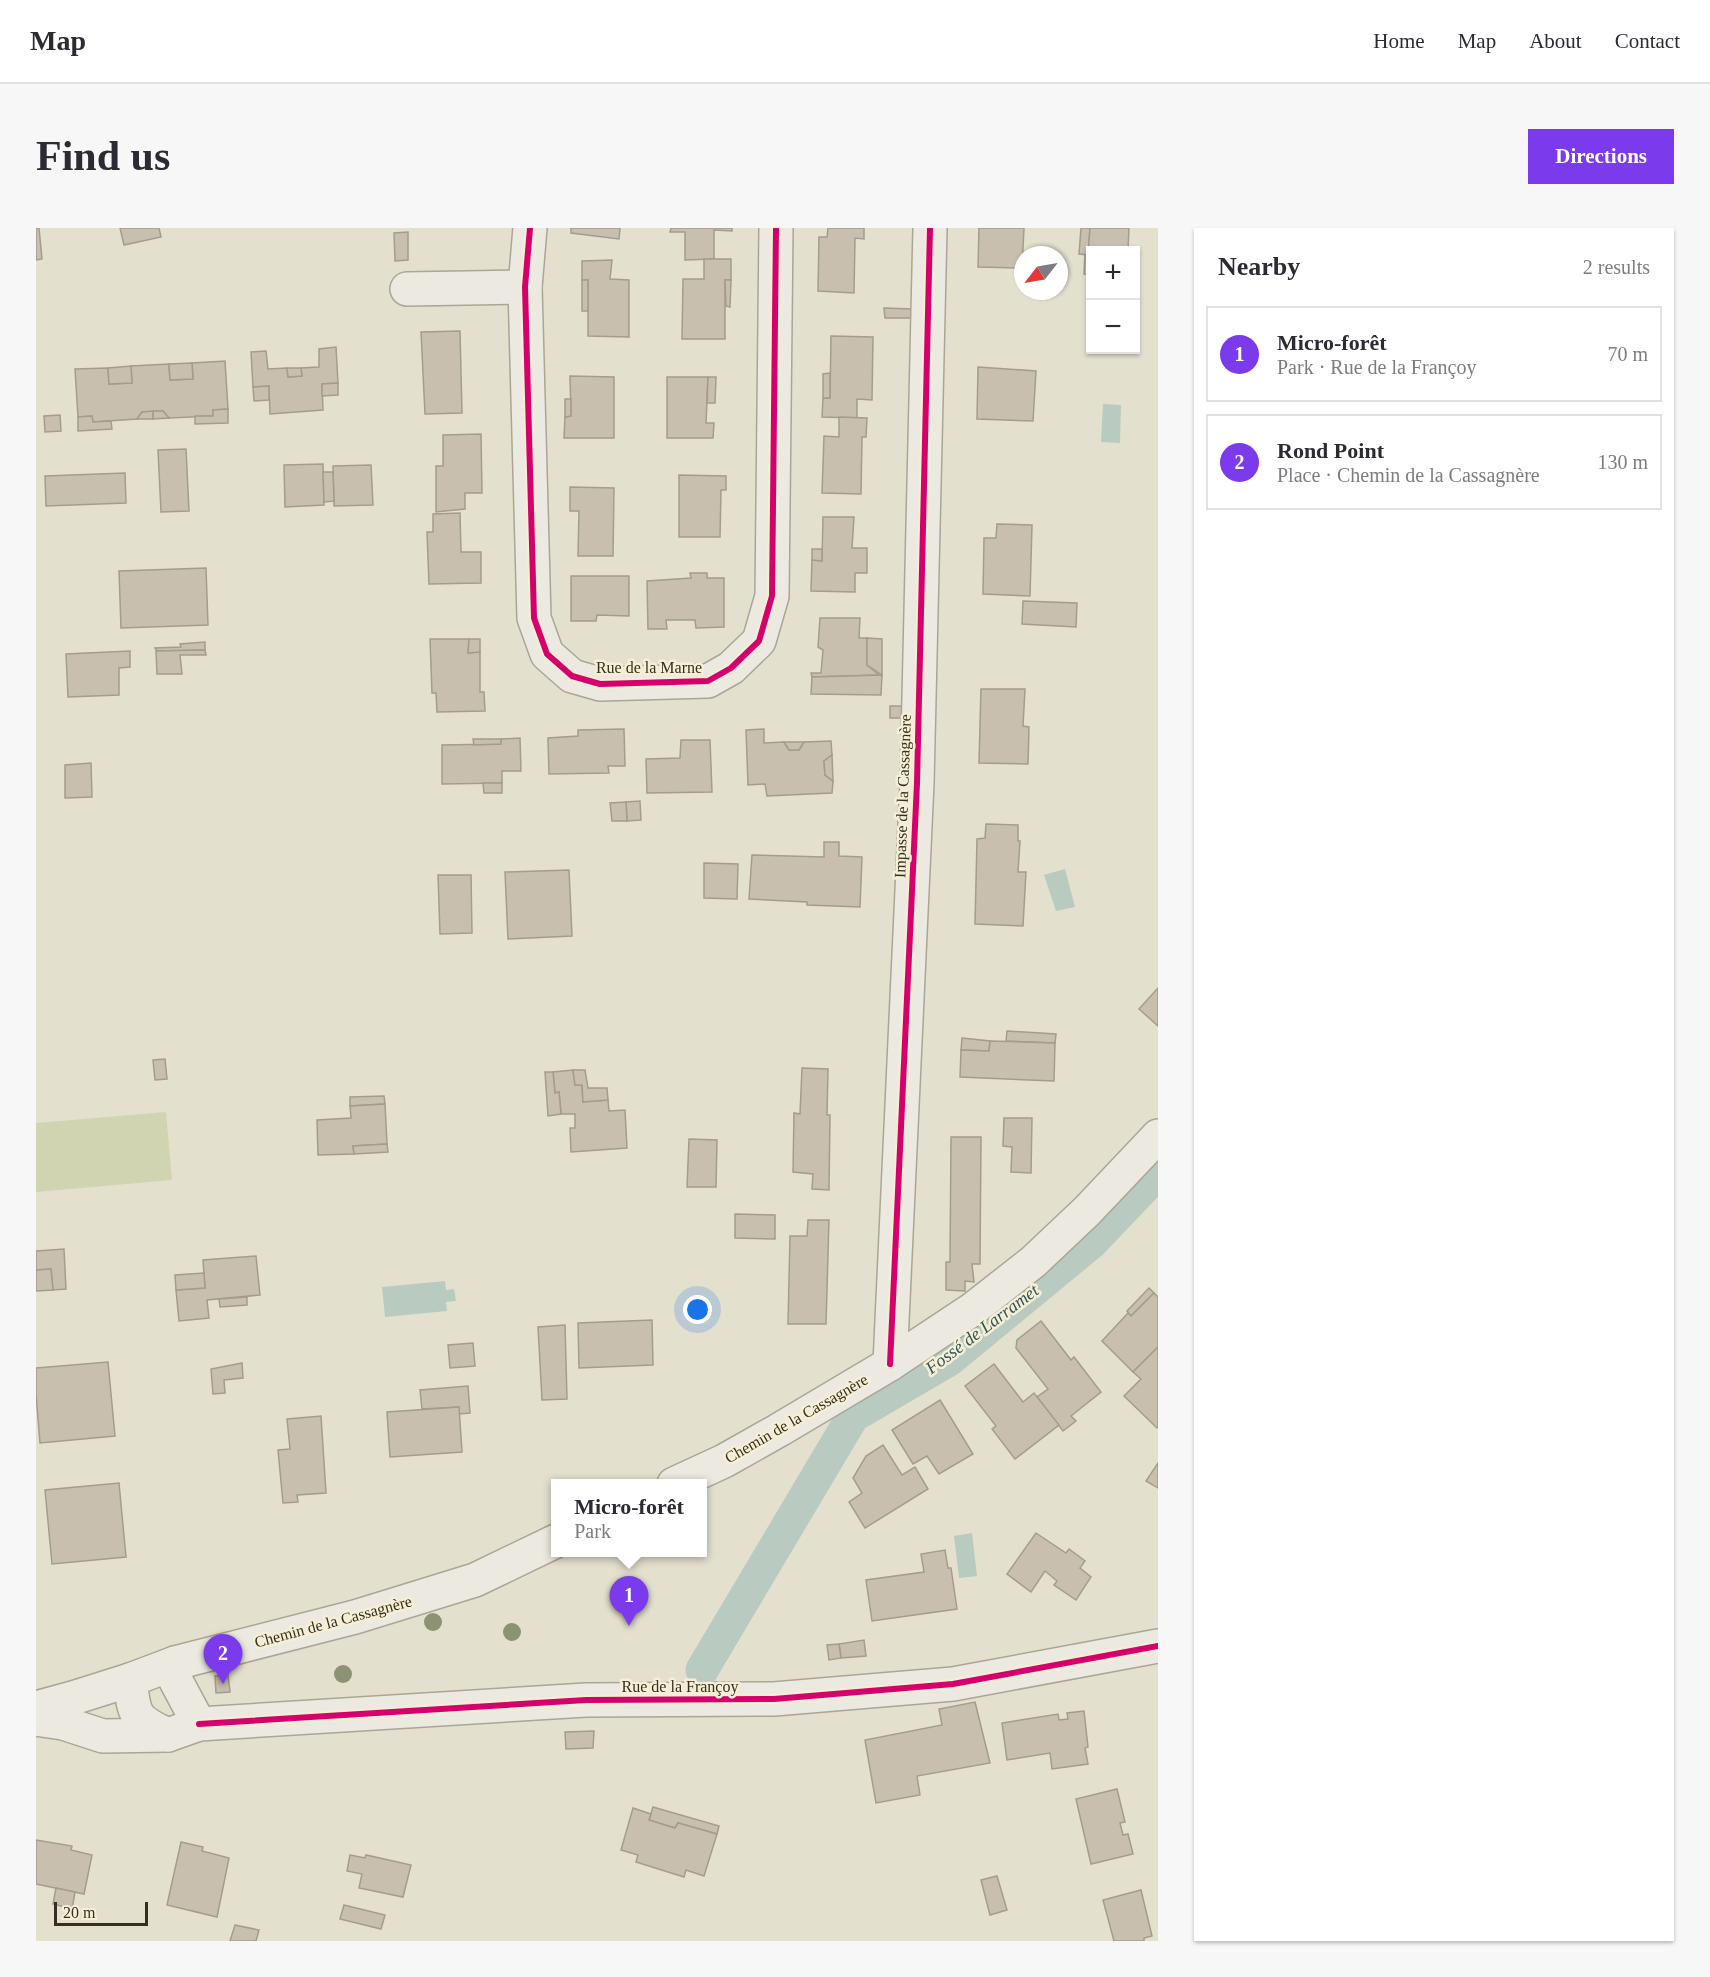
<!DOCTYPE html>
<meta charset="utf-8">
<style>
:root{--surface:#fff;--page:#f7f7f7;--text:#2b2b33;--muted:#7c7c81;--line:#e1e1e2;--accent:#7c3aed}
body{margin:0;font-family:Georgia,serif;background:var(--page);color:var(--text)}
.controls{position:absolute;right:18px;top:18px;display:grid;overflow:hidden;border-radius:0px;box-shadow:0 2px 4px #0004}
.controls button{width:54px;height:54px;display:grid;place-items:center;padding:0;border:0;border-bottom:2px solid var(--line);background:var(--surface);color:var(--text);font:30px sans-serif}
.compass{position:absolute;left:978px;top:18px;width:54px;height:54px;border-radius:50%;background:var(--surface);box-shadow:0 2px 4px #0004;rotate:239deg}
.scale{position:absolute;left:18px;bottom:15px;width:94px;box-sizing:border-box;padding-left:6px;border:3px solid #382e1f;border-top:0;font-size:16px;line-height:21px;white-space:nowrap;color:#382e1f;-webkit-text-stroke:4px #f5efd5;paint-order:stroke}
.you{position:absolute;left:662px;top:1082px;width:21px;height:21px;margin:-15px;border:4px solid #fff;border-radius:50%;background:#1a73e8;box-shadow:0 0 0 9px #1a73e833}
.badge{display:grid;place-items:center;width:39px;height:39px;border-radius:50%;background:var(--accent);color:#fff;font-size:20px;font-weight:700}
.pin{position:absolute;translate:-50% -50px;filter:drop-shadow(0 2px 3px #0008)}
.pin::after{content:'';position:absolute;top:32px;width:21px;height:18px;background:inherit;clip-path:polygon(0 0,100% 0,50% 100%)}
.popup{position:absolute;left:515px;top:1251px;width:156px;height:78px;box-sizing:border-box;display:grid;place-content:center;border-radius:0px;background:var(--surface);filter:drop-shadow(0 2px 4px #0005);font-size:20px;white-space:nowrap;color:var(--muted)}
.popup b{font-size:22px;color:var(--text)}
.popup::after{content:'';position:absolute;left:50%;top:100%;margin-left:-12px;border:12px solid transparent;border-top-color:var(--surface)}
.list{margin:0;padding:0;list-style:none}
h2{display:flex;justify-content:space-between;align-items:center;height:78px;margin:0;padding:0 24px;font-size:26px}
h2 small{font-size:20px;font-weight:400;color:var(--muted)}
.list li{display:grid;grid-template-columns:39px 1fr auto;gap:18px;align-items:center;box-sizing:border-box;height:96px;margin:0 12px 12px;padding:0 12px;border:2px solid var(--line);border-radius:0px}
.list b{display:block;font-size:22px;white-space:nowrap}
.list p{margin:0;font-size:20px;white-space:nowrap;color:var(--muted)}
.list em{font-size:20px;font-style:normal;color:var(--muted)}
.map{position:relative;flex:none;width:1122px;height:1713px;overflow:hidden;border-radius:0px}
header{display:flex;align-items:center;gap:36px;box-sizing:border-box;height:84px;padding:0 30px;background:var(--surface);border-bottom:2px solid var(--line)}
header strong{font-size:28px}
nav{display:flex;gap:33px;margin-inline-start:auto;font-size:21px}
.intro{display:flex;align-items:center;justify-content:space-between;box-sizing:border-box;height:144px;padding:0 36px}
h1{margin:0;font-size:42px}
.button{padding:15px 27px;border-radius:0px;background:var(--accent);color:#fff;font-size:21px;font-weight:700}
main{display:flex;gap:36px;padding:0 36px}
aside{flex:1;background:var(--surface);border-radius:0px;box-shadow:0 2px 4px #0004}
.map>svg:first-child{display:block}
.green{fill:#d0d4b1}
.water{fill:#b9cac1}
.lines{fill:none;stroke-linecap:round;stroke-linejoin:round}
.canal{stroke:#b9cac1;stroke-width:33}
.building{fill:#c8bfaf;stroke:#a49c8d;stroke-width:1.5}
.minor-casing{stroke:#aaa597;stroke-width:36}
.minor{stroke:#eceae0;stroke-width:33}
.cycleway-casing{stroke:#f5efd5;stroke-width:10}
.cycleway{stroke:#d6006c;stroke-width:6}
.tree{fill:#8b9372}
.labels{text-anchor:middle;stroke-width:5;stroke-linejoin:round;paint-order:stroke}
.street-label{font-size:16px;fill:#382e1f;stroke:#f5efd5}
.water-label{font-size:18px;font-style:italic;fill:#2f5558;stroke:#f5efd5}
</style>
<header>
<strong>Map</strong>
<nav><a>Home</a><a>Map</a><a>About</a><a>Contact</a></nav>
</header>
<div class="intro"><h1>Find us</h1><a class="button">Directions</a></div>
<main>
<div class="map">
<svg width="1122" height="1713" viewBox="0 0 1122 1713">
<rect width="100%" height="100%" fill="#e4e0ce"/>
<polygon class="green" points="130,884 136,952 0,964 0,895"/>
<g class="water">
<polygon points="1067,176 1085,177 1084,215 1065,214"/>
<polygon points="1029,641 1039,679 1020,683 1008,647"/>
<polygon points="409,1053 410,1062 418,1061 420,1073 410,1074 411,1083 349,1089 346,1059"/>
<polygon points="936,1305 941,1348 923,1350 918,1308"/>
</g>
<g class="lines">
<polyline class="canal" points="666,1442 817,1188 913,1132 1055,1015 1122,945"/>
</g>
<g class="building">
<polygon points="0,0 3,0 6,31 0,32"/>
<polygon points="84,0 123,0 125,9 88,17"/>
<polygon points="535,0 584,0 583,11 535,5"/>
<polygon points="635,0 696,0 696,3 678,2 678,31 649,32 649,4 634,4"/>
<polygon points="792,0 828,0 828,11 819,10 818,65 782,63 783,9 791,9"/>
<polygon points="943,0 988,0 986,40 942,39"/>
<polygon points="1045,0 1054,0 1052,27 1043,26"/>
<polygon points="1054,0 1093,0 1092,22 1054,22 1054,46 1048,46 1049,27 1052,27"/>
<polygon points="372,4 372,32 359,33 358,5"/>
<polygon points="668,31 695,31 695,52 689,52 689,111 646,111 647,51 668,51"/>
<polygon points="576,32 574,51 593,52 593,109 552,108 552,52 546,52 546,33"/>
<rect x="546" y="52" width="6" height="31"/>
<polygon points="689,52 695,52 694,79 690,78"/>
<polygon points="848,80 876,81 876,90 849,90"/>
<polygon points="424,103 426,185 389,186 385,104"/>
<polygon points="795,108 837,109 836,172 821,171 821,190 786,189 787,170 794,170"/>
<polygon points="300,119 302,155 286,156 287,182 234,186 233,158 217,159 215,124 230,123 232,141 251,140 252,149 266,148 265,140 283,139 283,121"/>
<polygon points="189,133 192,181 177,182 177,188 133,190 127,183 106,184 101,191 57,194 56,188 42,189 39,141 72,140 73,156 96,155 95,138 133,136 134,152 157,151 156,135"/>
<polygon points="156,135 157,151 134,152 133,136"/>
<polygon points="95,138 96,155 73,156 72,140"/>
<polygon points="942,139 1000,143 997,193 941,191"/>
<polygon points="251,140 265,140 266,148 252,149"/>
<polygon points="794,145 794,170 787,170 787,146"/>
<polygon points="534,148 578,149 578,210 528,210 529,189 535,188"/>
<polygon points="631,149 672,149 670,195 678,195 677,210 631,210"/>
<polygon points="672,149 680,149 679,175 671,175"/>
<polygon points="302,155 302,167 286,168 286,156"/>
<polygon points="233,158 233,172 218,173 217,159"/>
<polygon points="529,171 535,171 535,188 529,189"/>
<polygon points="192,181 192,195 159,196 159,188 177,188 177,182"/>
<polygon points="117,183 127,183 133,190 117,191"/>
<polygon points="117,183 117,191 101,191 106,184"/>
<polygon points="24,187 25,203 9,204 8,188"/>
<polygon points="56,188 57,194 75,193 76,201 42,203 42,189"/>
<polygon points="803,189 831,190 830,209 826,209 825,266 786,265 788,208 803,209"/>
<polygon points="445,206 446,265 429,265 429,281 400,284 400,238 407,238 407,207"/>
<polygon points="150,221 153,283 125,284 122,222"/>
<polygon points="287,236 288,277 249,279 248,237"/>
<polygon points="335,237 337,277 298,278 297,238"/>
<polygon points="287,244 297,244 298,273 288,274"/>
<polygon points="89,245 90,275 10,278 9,248"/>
<polygon points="643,247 690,248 690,262 685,262 684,309 643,309"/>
<polygon points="534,259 578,260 577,328 542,328 543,283 534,283"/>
<polygon points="424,285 425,324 445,324 445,355 393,356 391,304 397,304 397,286"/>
<polygon points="787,289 818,289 816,320 831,320 831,345 819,345 819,364 775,363 776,332 786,333"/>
<polygon points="961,296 996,297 994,368 947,366 948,310 960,310"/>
<polygon points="776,321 786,321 786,333 776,332"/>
<polygon points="170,340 172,397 85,400 83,343"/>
<polygon points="654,345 671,345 671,350 688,350 688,399 660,400 659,392 630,392 631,401 612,401 611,353 655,350"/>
<polygon points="535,348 593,348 593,388 561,387 560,393 535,393"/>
<polygon points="987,373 1041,375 1040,399 986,396"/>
<polygon points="784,390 824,390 823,410 831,410 831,437 843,447 776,449 775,445 785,445 787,422 782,419"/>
<polygon points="831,410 846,411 846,447 831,437"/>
<polygon points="394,411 433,411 432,425 444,424 444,464 448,464 449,483 401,484 400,465 396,465"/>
<polygon points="433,411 444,411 444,424 432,425"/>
<polygon points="169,414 169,422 121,423 119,420 145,419 144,416"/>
<polygon points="169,422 170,427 144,427 146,446 121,446 120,423"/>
<polygon points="94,423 94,439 83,440 83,467 32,469 30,426"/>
<polygon points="846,447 845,467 775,466 776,449"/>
<polygon points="945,461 989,461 987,498 993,499 992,536 943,535"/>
<polygon points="854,478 867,478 866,490 854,490"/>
<polygon points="588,501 589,538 572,538 573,545 513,546 512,510 542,508 542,502"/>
<polygon points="728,501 728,515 748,514 753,522 763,522 768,514 795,513 796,527 788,533 789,547 797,553 796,565 731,568 729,556 712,557 710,502"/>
<polygon points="484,510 485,543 466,543 466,555 406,556 406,517 465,516 465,511"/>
<polygon points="437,511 465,511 465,516 438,517"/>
<polygon points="645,512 674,512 676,564 611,565 610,531 644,530"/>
<polygon points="748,514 768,514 763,522 753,522"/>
<polygon points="796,527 797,553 789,547 788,533"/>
<polygon points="55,535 56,569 29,570 29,537"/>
<polygon points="447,555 466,555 466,565 448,565"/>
<polygon points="604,573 605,592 591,593 590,574"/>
<polygon points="590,574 591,593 576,593 574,575"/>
<polygon points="950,596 982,597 982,613 984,613 982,644 990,644 987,698 939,696 941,611 949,610"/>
<polygon points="788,614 803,614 803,628 826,629 824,679 771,677 771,674 713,671 716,627 788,629"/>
<polygon points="668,635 702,636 701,671 668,670"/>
<polygon points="533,642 536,708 472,711 469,644"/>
<polygon points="402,647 435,647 436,705 404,706"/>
<polygon points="1122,760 1122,798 1103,781"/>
<polygon points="971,803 1020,806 1019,815 970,813"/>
<polygon points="926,810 954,813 953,823 925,822"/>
<polygon points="954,813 1019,815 1018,853 924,849 925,822 953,823"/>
<polygon points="129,831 131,851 119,852 117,832"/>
<polygon points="766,840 792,841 791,887 794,887 793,962 776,961 777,946 757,944 758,885 764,886"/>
<polygon points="537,842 539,857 546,857 547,874 572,872 573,883 589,882 591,920 535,924 534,900 539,900 539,886 525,886 523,864 519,865 517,844"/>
<polygon points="537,842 549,842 552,860 571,860 572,872 547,874 546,857 539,857"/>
<polygon points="509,844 517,844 519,865 523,864 525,886 512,888"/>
<polygon points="348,868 349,876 314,878 314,869"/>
<polygon points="349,876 351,916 317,918 318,926 282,927 281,892 315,890 314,878"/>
<polygon points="968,890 996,890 995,945 975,944 976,919 967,918"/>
<polygon points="915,909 945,909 944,1036 936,1036 938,1054 929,1053 929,1063 910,1062 910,1034 914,1034"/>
<polygon points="653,911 681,912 680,959 651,959"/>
<polygon points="351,916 352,924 318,926 317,918"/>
<polygon points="699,986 739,987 739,1011 699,1010"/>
<polygon points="772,992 793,992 790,1096 752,1096 754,1008 771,1008"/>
<polygon points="28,1021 30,1061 17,1062 15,1041 0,1042 0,1023"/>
<polygon points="220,1028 224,1067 171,1072 173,1090 143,1093 140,1062 169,1060 167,1032"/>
<polygon points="15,1041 17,1062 0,1063 0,1042"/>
<polygon points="168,1045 169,1060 140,1062 139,1047"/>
<polygon points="1113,1060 1118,1065 1095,1088 1091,1083"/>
<polygon points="1118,1065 1122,1069 1122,1119 1097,1144 1066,1113 1092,1085 1095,1088"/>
<polygon points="211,1069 211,1077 184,1079 183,1071"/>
<polygon points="616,1092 617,1137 543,1140 542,1095"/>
<polygon points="1005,1093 1035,1132 1038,1129 1065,1164 1035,1188 1040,1193 1027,1203 1001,1169 1012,1161 980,1120 981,1112"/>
<polygon points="529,1097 531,1171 506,1172 502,1099"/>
<polygon points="437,1115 439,1138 414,1140 412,1117"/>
<polygon points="1122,1119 1122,1199 1121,1200 1088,1168 1105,1151 1097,1144"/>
<polygon points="72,1134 79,1208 4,1215 0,1166 0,1140"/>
<polygon points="206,1135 207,1150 188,1152 189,1165 177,1166 175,1141"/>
<polygon points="958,1136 987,1174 998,1165 1023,1197 979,1231 956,1201 960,1198 929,1158"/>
<polygon points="432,1158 434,1185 423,1186 423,1179 386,1181 384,1162"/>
<polygon points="904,1172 937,1226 903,1246 891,1228 877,1236 856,1202"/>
<polygon points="423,1179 426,1224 354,1229 351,1184"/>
<polygon points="285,1188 290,1265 261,1267 262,1274 247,1275 242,1222 254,1221 251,1191"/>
<polygon points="847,1217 866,1247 879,1239 892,1261 829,1300 813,1274 826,1265 817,1250 830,1228"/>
<polygon points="1122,1235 1122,1260 1110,1253"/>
<polygon points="83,1255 90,1329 16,1336 9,1262"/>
<polygon points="1000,1305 1030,1325 1033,1321 1049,1333 1044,1340 1055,1349 1040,1372 1018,1357 1021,1353 1009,1343 995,1364 971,1346"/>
<polygon points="909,1322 912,1340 915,1340 921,1381 836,1393 830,1352 888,1344 885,1326"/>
<polygon points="828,1412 830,1428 805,1430 803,1416"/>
<polygon points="803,1416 805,1430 793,1432 791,1417"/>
<polygon points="192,1447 194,1464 180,1465 179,1448"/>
<polygon points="939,1474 954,1535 881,1548 884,1567 840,1575 829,1512 906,1497 903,1481"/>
<polygon points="1048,1483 1052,1519 1049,1520 1052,1536 1016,1541 1014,1525 971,1532 966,1495 1022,1486 1023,1492 1032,1491 1031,1485"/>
<polygon points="558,1503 557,1520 530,1521 529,1504"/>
<polygon points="1081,1561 1089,1594 1084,1595 1087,1607 1092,1606 1097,1626 1055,1636 1040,1571"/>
<polygon points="617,1579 683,1598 681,1606 642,1595 639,1600 613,1592"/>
<polygon points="597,1580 615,1586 613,1592 639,1600 642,1595 681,1606 668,1648 650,1642 648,1649 600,1634 602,1627 585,1622"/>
<polygon points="0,1612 36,1618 35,1622 56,1627 48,1666 0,1656"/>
<polygon points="145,1614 167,1619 166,1623 193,1630 181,1689 131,1677"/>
<polygon points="314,1627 329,1630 330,1627 375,1637 367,1669 323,1660 326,1646 311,1643"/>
<polygon points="961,1648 971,1682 954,1687 945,1652"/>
<polygon points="20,1660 39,1664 36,1681 17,1676"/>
<polygon points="1105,1662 1116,1708 1108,1710 1108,1713 1078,1713 1067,1672"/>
<polygon points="308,1677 349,1687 345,1701 304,1691"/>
<polygon points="199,1697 223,1702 220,1713 194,1713"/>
</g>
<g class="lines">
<g class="minor-casing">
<g id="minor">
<polyline points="494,0 489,59 498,390 511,426 536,448 564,456 672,453 695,440 723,413 736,368 740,0"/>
<polyline points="371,61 489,59"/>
<polyline points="854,1136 881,555 894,0"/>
<polyline points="638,1256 688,1233 743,1202 854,1136 937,1081 997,1034 1051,983 1122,908"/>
<polyline points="139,1435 140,1453 163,1496"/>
<path d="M 94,1452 C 98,1488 99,1492 132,1507"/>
<polyline points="0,1480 37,1470 94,1452 139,1435 319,1389 439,1352 520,1313"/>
<polyline points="0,1491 27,1495 67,1508 132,1507 163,1496 550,1472 738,1471 917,1456 1122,1418"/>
</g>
</g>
<use href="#minor" class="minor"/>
<g class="cycleway-casing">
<g id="cycleway">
<polyline points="494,0 489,59 498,390 511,426 536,448 564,456 672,453 695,440 723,413 736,368 740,0"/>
<polyline points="854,1136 881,555 894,0"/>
<polyline points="163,1496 550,1472 738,1471 917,1456 1122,1418"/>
</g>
</g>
<use href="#cycleway" class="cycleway"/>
</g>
<g class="tree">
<circle cx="397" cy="1394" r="9"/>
<circle cx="476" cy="1404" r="9"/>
<circle cx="307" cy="1446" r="9"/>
</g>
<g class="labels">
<g class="street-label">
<text x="613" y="445">Rue de la Marne</text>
<text transform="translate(866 568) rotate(-88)" y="6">Impasse de la Cassagnère</text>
<text transform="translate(760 1190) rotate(-30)" y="6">Chemin de la Cassagnère</text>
<text transform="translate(297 1393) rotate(-15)" y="6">Chemin de la Cassagnère</text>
<text x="644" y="1464">Rue de la Françoy</text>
</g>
<g class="water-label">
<text transform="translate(946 1101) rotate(-37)" y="6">Fossé de Larramet</text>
</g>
</g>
</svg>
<div class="controls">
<button>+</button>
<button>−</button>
</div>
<svg class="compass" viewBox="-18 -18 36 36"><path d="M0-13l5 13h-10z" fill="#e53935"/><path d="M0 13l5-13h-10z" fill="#7c7c81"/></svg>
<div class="scale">20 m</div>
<div class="you"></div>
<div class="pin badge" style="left:593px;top:1398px">1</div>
<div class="popup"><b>Micro-forêt</b>Park</div>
<div class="pin badge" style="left:187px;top:1456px">2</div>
</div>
<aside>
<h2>Nearby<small>2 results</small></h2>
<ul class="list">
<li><span class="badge">1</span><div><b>Micro-forêt</b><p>Park · Rue de la Françoy</p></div><em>70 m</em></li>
<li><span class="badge">2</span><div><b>Rond Point</b><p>Place · Chemin de la Cassagnère</p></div><em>130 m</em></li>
</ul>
</aside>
</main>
